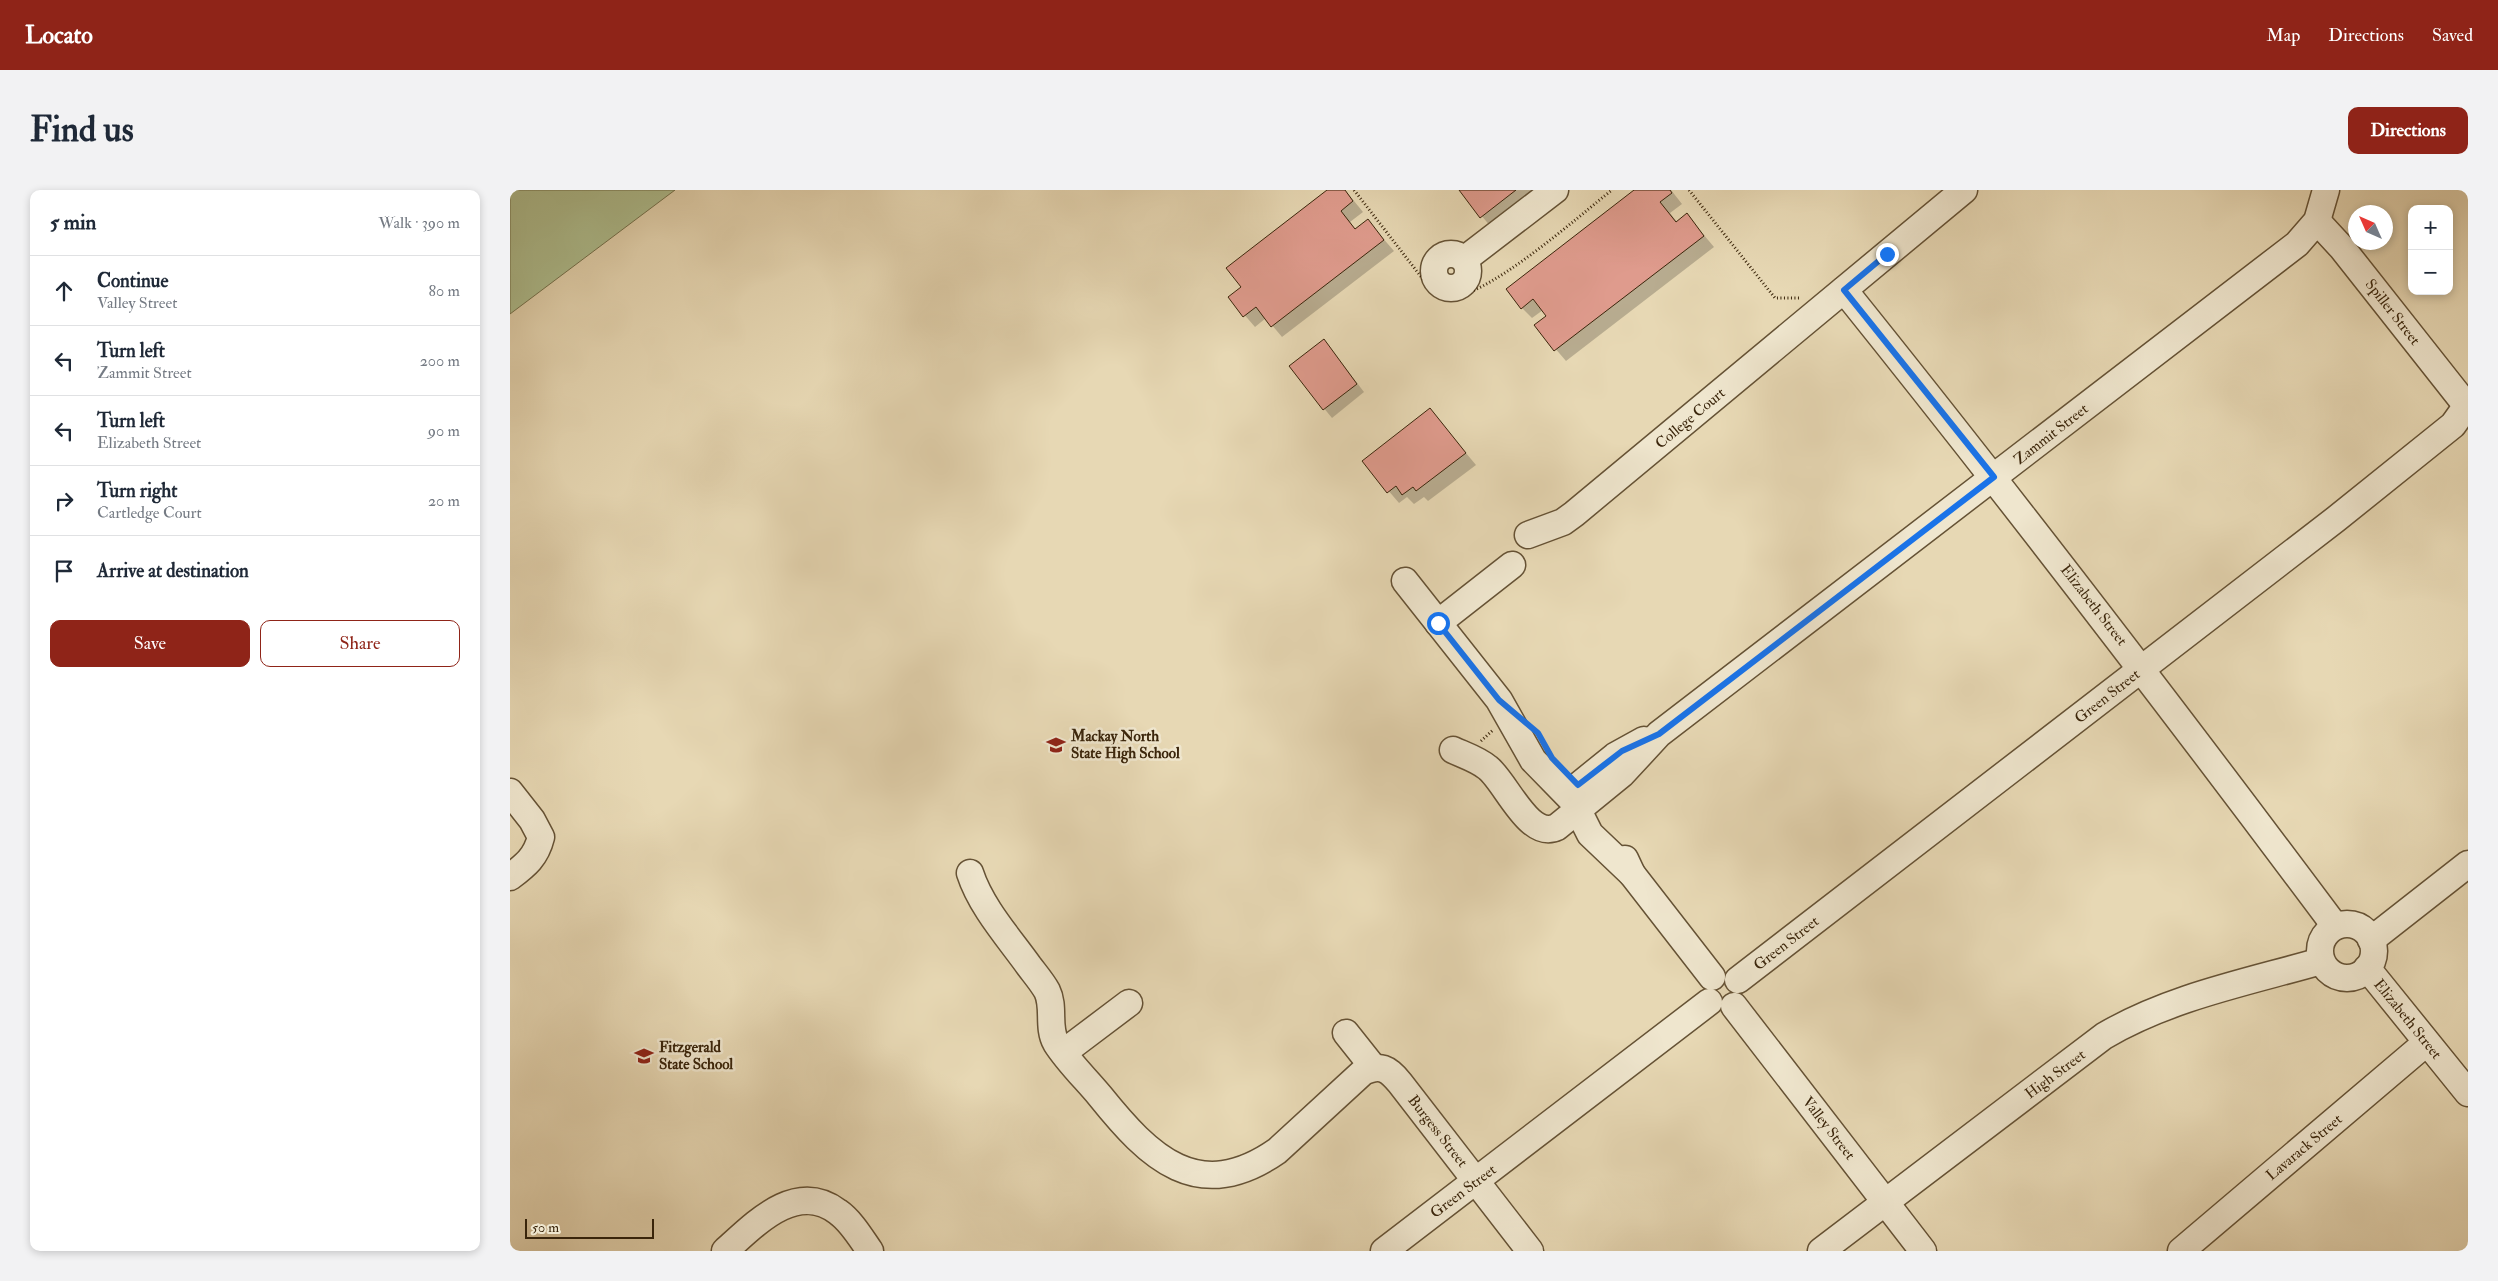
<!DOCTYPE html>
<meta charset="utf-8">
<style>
:root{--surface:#fff;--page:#f2f2f3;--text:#1f2937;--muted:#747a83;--line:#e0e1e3;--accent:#8f2418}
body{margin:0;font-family:"IM FELL Double Pica",serif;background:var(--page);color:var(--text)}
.controls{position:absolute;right:15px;top:15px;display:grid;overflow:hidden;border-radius:10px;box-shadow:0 2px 8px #0003}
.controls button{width:45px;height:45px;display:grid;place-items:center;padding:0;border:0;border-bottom:1px solid var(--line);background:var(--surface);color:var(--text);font:25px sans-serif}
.compass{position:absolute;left:1838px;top:15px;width:45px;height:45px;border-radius:50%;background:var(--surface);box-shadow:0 2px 8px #0003;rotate:315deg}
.scale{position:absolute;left:15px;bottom:12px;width:129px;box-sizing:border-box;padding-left:5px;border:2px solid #3a250b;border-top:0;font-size:14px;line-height:18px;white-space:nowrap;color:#3a250b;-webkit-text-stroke:4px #efe6ce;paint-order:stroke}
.stop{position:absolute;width:15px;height:15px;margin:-11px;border:4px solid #1a73e8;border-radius:50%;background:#fff}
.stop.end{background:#1a73e8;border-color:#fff;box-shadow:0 1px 5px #0008}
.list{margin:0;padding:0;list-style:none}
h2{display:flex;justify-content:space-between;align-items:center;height:65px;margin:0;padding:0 20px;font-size:21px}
h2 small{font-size:16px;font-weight:400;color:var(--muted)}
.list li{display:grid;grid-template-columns:32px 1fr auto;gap:15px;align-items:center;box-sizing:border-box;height:70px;padding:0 20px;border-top:1px solid var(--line)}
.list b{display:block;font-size:19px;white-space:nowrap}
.list p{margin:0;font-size:16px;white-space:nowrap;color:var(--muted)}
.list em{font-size:16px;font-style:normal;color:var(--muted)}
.actions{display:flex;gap:10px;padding:15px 20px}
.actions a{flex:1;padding:11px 0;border:1px solid var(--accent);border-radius:10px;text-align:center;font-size:18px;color:var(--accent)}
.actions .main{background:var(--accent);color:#fff}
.icon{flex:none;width:28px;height:28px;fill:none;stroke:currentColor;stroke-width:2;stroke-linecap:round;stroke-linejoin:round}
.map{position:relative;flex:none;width:1958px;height:1061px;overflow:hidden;border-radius:10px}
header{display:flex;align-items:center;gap:30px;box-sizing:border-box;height:70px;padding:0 25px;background:var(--accent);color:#fff}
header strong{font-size:24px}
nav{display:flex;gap:28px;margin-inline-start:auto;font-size:18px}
.intro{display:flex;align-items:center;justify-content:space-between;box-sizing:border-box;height:120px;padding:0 30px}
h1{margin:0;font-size:35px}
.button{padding:12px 22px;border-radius:10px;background:var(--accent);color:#fff;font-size:18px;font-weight:700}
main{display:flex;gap:30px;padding:0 30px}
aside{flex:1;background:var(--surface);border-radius:10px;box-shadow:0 2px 8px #0003}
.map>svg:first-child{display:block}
.green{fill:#afc091;stroke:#74724e}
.shadow{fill:#0003}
.building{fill:#df9b8d;stroke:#3a250b}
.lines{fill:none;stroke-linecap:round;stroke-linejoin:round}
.minor-casing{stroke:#655235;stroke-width:29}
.path{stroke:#3a250b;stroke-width:3;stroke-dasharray:1 2.5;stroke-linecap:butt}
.minor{stroke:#efe6ce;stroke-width:26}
.route{stroke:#1a73e8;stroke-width:6}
.labels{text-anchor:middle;stroke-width:5;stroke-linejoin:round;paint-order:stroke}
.street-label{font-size:15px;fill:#3a250b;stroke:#efe6ce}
.poi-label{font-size:15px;font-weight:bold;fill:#3a250b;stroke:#efe6ce;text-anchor:start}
</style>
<header>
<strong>Locato</strong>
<nav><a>Map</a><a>Directions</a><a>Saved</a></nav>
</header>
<div class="intro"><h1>Find us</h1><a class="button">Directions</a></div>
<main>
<aside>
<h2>5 min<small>Walk · 390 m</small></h2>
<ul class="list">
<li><svg class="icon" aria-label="ahead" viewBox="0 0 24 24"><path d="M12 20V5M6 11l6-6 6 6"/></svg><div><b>Continue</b><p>Valley Street</p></div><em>80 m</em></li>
<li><svg class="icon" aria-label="left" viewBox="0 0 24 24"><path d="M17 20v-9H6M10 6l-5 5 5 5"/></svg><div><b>Turn left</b><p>Zammit Street</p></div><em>200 m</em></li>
<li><svg class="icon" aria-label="left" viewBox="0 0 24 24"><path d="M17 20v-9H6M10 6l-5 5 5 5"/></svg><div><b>Turn left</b><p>Elizabeth Street</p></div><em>90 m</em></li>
<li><svg class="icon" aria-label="right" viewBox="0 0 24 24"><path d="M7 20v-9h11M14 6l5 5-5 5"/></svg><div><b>Turn right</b><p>Cartledge Court</p></div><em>20 m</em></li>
<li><svg class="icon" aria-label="arrive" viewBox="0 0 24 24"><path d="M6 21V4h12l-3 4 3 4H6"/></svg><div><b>Arrive at destination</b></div></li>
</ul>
<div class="actions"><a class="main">Save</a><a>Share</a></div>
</aside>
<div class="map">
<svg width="1958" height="1061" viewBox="0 0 1958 1061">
<rect width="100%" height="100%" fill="#e7d8b4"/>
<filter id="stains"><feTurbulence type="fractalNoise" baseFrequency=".004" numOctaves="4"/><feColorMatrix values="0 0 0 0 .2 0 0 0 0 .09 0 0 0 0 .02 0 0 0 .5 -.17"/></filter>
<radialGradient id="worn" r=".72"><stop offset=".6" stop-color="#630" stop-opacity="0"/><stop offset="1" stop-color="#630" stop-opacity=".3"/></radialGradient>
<polygon class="green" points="0,0 165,0 0,124"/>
<g class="shadow">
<polygon points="819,0 835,0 853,22 840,32 846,40 858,31 884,61 772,147 756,128 745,137 719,107 733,97"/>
<polygon points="950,0 1030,0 981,37"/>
<polygon points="1126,0 1161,0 1172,14 1160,23 1167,32 1177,25 1204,57 1056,171 1025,135 1037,126 1033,120 1022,128 1012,118"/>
<polygon points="814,150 854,202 822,228 780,177"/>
<polygon points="920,220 966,275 918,311 914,307 904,314 897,307 889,313 853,271"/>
</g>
<g class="building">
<polygon points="817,0 835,0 843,11 831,21 845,39 858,29 874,50 761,137 746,117 733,127 718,107 731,97 716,78"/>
<polygon points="949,0 1006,0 970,28"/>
<polygon points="1124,0 1160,0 1162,3 1150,12 1166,32 1177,23 1194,46 1044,161 1024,135 1036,126 1023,109 1011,119 996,99"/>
<polygon points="814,149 847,194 813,220 779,176"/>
<polygon points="920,218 956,263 906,301 903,297 892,305 886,296 877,303 852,271"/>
</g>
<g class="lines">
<g class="minor-casing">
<g id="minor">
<polyline points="1807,31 1832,58 1956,215"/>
<circle cx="941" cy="81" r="17"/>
<polyline points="955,69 1045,0"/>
<path d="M 1334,100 C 1502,309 1665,522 1825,736"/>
<polyline points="1018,345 1053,332 1064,324 1454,0"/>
<polyline points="895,391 989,510 1023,570 1064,612 1080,644 1122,684"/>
<polyline points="928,433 1002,375"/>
<path d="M 943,560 C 954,565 969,570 978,578 C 996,592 1019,651 1047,637 L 1112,584 L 1149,544 L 1787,54 L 1807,31 L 1816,0"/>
<path d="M 0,602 L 22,630 L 31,647 C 26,667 16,675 0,687"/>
<polyline points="1058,604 1105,566 1134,550"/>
<polyline points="1115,669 1122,684 1202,787"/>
<path d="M 460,683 C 471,717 499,748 519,776 C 525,784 532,792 537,801 C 545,817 537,837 546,853 C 558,872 576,889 590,906 C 639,967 688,1016 767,961 L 853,882 C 870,874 878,878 890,893 L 1020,1061"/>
<circle cx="1837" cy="761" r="27"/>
<polyline points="1861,750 1958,674"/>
<polyline points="1857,778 1958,903"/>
<polyline points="1228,790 1826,329 1943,235 1958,214"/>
<polyline points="1224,816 1413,1061"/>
<polyline points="836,843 863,877"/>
<polyline points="554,862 619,813"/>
<path d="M 215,1061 C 245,1034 286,990 328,1022 C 341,1031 351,1048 360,1061"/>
<polyline points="874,1061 1199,812"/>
<path d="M 1311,1061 L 1594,846 C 1660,807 1738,792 1811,771"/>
<polyline points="1671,1061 1916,853"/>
</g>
</g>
<g class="path">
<path d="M 844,0 L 919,97 C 924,101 929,105 935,107 C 972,113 1071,24 1102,0"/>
<polyline points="1179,0 1265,108 1291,108"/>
<path d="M 914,90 C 912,72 921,54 941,54"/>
<polyline points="971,551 983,540"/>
</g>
<use href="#minor" class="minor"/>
</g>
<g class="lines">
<polyline class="route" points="928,433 989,510 1028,543 1042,568 1068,595 1112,561 1149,544 1484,287 1334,100 1377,64"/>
</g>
<defs>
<g id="school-bare" transform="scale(1.5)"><path d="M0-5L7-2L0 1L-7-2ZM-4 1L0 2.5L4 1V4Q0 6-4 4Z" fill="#8f2418" stroke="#efe6ce" stroke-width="2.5" paint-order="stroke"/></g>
</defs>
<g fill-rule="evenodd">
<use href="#school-bare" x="546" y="555"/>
<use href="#school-bare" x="134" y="866"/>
</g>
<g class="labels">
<g class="street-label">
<text transform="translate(1883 122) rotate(52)" y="5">Spiller Street</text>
<text transform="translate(1180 228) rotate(-40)" y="5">College Court</text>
<text transform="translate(1541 244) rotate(-38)" y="5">Zammit Street</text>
<text transform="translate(1584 415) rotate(52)" y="5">Elizabeth Street</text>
<text transform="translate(1597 506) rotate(-38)" y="5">Green Street</text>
<text transform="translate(1276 753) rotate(-38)" y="5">Green Street</text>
<text transform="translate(1898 829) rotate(51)" y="5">Elizabeth Street</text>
<text transform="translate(1545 884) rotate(-37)" y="5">High Street</text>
<text transform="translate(1319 938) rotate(52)" y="5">Valley Street</text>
<text transform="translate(928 941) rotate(52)" y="5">Burgess Street</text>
<text transform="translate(1794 957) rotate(-40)" y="5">Lavarack Street</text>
<text transform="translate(953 1001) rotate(-37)" y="5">Green Street</text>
</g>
<g class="poi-label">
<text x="561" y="551">Mackay North<tspan x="561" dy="17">State High School</tspan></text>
<text x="149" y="862">Fitzgerald<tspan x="149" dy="17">State School</tspan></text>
</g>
</g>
<rect width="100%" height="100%" filter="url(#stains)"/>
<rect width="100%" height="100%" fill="url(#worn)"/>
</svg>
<div class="controls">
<button>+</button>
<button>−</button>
</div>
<svg class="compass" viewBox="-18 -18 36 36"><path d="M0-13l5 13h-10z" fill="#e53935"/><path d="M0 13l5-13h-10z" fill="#747a83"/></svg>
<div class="scale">50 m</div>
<div class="stop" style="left:928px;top:433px"></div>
<div class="stop end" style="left:1377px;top:64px"></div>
</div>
</main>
